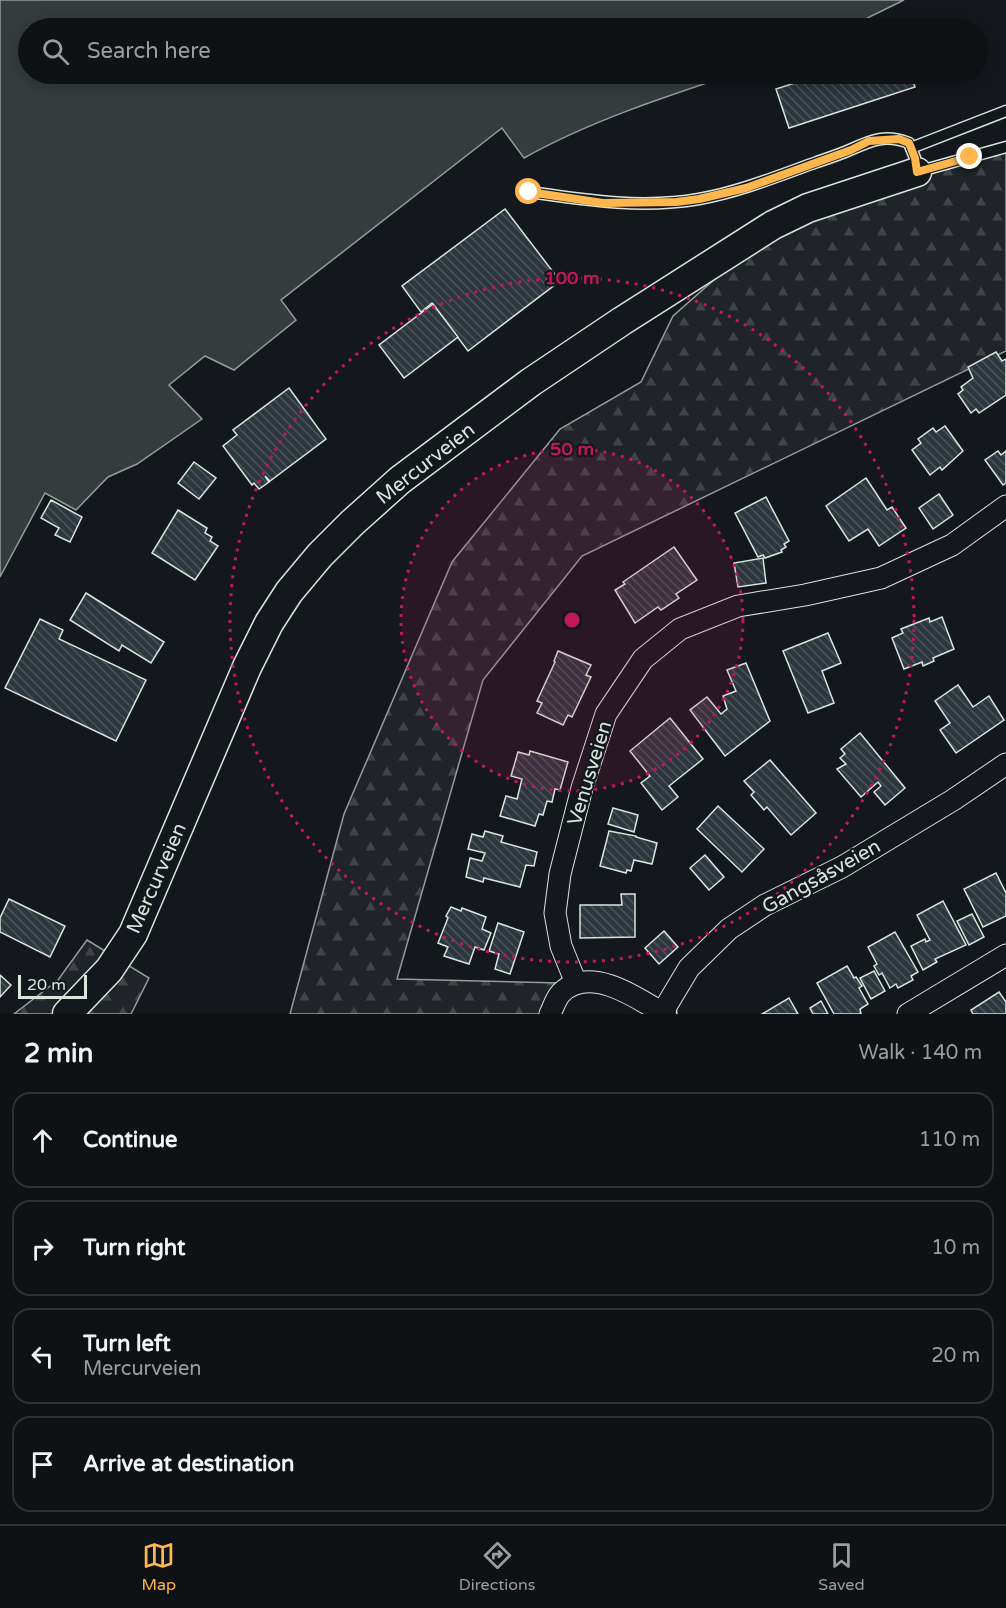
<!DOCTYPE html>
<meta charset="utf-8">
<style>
:root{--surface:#0f1215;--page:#1d2022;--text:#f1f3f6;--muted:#9b9ea0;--line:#2f3234;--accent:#ffb74d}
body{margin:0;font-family:"Varela Round",sans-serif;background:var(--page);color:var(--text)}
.scale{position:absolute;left:18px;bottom:15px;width:69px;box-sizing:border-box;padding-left:6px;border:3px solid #d8e6dc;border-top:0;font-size:16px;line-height:21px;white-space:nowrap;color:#d8e6dc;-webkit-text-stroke:4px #14181c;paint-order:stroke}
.stop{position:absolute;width:18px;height:18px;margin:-14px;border:4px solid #ffb74d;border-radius:50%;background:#fff}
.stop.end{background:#ffb74d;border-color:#fff;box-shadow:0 2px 6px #0008}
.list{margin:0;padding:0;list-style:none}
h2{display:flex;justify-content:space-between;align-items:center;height:78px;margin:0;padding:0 24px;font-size:26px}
h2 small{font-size:20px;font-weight:400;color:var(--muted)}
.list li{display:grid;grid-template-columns:39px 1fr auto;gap:18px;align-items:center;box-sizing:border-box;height:96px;margin:0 12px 12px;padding:0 12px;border:2px solid var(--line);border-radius:18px}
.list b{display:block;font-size:22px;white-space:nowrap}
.list p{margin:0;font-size:20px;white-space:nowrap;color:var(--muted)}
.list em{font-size:20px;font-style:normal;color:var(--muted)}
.icon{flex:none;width:33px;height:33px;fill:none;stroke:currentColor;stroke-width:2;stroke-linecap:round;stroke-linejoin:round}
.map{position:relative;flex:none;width:1006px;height:1014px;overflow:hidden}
.search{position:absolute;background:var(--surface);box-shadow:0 3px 15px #0003;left:18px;right:18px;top:18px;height:66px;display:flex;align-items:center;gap:15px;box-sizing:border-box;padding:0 21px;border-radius:33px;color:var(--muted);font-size:22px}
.sheet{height:510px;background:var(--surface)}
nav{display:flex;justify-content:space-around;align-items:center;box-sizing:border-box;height:84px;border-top:2px solid var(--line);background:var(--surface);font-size:16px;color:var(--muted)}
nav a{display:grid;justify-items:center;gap:3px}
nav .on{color:var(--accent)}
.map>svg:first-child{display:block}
.forest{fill:url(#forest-firs);stroke:#939e99;stroke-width:1.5}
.water{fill:#363b3e;stroke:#939e99;stroke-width:1.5}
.building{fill:url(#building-back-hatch);stroke:#d8e6dc;stroke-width:1.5}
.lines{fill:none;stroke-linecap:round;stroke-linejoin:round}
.lane-casing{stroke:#d8e6dc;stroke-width:13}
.street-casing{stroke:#d8e6dc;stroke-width:23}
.secondary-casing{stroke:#d8e6dc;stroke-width:31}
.lane{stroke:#14181c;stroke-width:10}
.street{stroke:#14181c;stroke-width:21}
.secondary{stroke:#14181c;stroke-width:28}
.route{stroke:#ffb74d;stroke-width:8}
.ring{fill:none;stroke:#c2185b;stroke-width:3;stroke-dasharray:3 6}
.labels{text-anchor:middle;stroke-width:4.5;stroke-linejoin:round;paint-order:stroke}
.street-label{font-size:20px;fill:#d8e6dc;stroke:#14181c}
.centre{fill:#c2185b;stroke:#14181c;stroke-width:3}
.ring-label{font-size:18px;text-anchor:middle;font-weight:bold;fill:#c2185b;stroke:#14181c;stroke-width:4.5;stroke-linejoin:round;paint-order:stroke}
</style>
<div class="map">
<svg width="1006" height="1014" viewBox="0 0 1006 1014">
<defs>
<pattern id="forest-firs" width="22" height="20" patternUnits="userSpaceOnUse" patternTransform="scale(1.5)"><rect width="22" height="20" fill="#202428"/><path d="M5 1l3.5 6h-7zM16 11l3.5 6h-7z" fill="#404447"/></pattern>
<pattern id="building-back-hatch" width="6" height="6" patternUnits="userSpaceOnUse" patternTransform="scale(1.5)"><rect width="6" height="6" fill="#2c363c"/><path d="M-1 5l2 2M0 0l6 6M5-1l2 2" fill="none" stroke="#4a5358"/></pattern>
</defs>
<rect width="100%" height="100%" fill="#14181c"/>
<g class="forest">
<polygon points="1006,142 1006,351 582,556 483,680 397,979 560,983 545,1014 290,1014 344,814 452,562 560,429 641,382 673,316 775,226"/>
<polygon points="87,940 149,978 131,1014 14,1014 58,980"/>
</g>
<path class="water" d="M 0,0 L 904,0 L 847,28 L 28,28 L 28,74 L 734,74 C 664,97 588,122 524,158 L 502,128 L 281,300 L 296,320 L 234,370 L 205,356 L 169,385 L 202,419 L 137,464 L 108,477 L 76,510 L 45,493 L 0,577 Z"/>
<g class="building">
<polygon points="823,74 911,74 915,87 789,128 776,89"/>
<polygon points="505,209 560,281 468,351 432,303 421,312 402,286"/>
<polygon points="433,304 458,337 404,378 379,345"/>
<polygon points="996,352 1002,361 1006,359 1006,395 979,413 976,409 971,413 958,394 963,390 961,387 973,378 968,367"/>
<polygon points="289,388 326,439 270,481 265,476 269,482 259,489 254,483 252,485 223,446 237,435 233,430"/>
<polygon points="945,426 963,451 942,470 940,467 930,475 912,450 921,443 918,439 933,428 936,432"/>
<polygon points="998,451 1001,455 1006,451 1006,483 1003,485 985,460"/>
<polygon points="194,462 216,478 199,499 178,483"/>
<polygon points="866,478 887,510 892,507 906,528 879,546 868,529 849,541 826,506"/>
<polygon points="939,494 953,515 933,529 919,508"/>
<polygon points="766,497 789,541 784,544 786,547 781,550 782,552 765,558 763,555 758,557 735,513"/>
<polygon points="51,500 82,517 70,542 55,535 59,528 41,518"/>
<polygon points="178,510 207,528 205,533 212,537 210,541 218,546 195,580 152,553"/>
<polygon points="674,547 697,580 676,594 679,598 661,610 658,607 635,623 615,590 625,584 623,582"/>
<polygon points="763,558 766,583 738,587 734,563"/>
<polygon points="86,593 164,642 151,663 122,645 119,651 70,620"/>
<polygon points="942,617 954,649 933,658 934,661 923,666 922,662 904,669 892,638 903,633 901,629 929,618 930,622"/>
<polygon points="40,619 63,630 59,639 146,680 116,741 5,688"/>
<polygon points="828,633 841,663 822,671 834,703 808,713 783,651"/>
<polygon points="558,651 591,665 586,675 591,677 572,717 568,715 563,725 537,713 542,703 537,701 555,662 554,661"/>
<polygon points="746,663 770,721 725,756 690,710 707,697 721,714 727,709 723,696 736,691 727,670"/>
<polygon points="958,685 973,707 989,696 1004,720 956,753 940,730 950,723 935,701"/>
<polygon points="670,718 703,759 669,786 678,797 662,810 641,783 650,776 630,751"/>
<polygon points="860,733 905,788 885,805 874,792 881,786 878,782 861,797 837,769 846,764 840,758 845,754 841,749"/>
<polygon points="530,751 568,762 560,790 555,789 552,802 547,801 543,815 539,814 535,826 500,816 506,796 517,799 522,779 511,776 518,752 529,755"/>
<polygon points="770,760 816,813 791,835 767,807 764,810 751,795 754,792 744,781"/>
<polygon points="718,806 764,849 742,872 697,829"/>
<polygon points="613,808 638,815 634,832 608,824"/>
<polygon points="485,831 503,836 501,842 537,852 534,866 526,865 520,887 484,878 483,882 466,877 470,858 482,861 485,853 468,849 472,834 483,837"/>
<polygon points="609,831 636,836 636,837 657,843 652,864 634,860 631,871 627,870 626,873 600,866"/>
<polygon points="705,855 724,877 709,890 690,868"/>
<polygon points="996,873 1006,893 1006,916 983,927 964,889"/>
<polygon points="621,894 635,894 635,937 580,938 580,905 622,905"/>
<polygon points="9,899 65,926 50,957 0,932 0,918"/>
<polygon points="943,901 966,945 935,959 937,962 923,970 911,946 925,939 926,942 930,940 917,915"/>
<polygon points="451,907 461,911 462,908 486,917 482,929 491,933 484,950 475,947 469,964 444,956 448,947 438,943 448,918 446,916"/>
<polygon points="972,914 984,937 969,945 957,921"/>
<polygon points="498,923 524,932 510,974 495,969 499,954 489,951"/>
<polygon points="664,931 678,947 659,964 645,948"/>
<polygon points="895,932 918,972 911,976 913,980 898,988 896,984 890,988 882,973 879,975 874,966 877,964 868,947"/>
<polygon points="847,966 854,978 856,977 862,986 859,988 868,1004 860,1009 861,1014 834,1014 817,983"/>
<polygon points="874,971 885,991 871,999 860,978"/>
<polygon points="0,975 11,985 0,997"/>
<polygon points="999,992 1006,1002 1006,1014 973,1014 971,1010"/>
<polygon points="789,998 798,1014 762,1014"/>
<polygon points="821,1001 828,1014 813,1014 810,1008"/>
</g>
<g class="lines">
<g class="lane-casing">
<g id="lane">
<polyline points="911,148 1006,111"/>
<path d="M 529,192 C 585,200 642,209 699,199 C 739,192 778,176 817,162 C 829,158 841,154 852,149 C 872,140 886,134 909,143 L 915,158 L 917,172 L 1006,147"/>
</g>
</g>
<g class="street-casing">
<g id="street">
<polyline points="576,983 561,946 555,913 560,874 582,788 606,714 643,659 680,629 738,606 805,595 881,578 952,545 1006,506"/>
<path d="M 550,1014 C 553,1008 556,998 561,993 C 589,965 635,996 662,1013 L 689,968 L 729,929 L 765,905 L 842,867 L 953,800 L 1006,764"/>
<polyline points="908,1014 1006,955"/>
</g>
</g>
<g class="secondary-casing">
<g id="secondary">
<polyline points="67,1014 109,970 133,934 247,667 269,623 289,592 320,555 352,523 400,480 531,382 622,321 773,225 808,208 917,172"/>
<polyline points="662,1014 662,1013"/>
</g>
</g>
<use href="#lane" class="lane"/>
<use href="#street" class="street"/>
<use href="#secondary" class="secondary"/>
</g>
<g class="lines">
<polyline class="route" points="529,192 603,203 676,202 699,199 746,188 851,150 869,141 899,139 909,143 915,158 917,172 970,157"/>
</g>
<circle cx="572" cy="620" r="171" fill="#c2185b" fill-opacity=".12"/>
<g class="ring">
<circle cx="572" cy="620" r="171"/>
<circle cx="572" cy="620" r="342"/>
</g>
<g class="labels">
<g class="street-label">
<text transform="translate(425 463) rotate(-38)" y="7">Mercurveien</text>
<text transform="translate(589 773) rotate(-73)" y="7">Venusveien</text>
<text transform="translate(821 876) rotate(-29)" y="7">Gangsåsveien</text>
<text transform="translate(156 878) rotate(-66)" y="7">Mercurveien</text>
</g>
</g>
<circle cx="572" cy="620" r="9" class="centre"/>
<g class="ring-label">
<text x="572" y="284">100 m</text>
<text x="572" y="455">50 m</text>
</g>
</svg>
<div class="scale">20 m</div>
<div class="stop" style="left:529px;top:192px"></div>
<div class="stop end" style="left:970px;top:157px"></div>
<div class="search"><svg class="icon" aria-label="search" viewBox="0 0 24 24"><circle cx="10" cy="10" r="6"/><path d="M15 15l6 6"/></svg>Search here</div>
</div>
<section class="sheet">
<h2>2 min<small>Walk · 140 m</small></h2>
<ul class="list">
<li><svg class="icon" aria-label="ahead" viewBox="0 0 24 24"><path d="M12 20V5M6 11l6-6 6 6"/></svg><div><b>Continue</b></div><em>110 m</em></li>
<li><svg class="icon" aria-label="right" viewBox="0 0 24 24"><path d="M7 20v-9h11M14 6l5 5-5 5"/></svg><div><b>Turn right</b></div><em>10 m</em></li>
<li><svg class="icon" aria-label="left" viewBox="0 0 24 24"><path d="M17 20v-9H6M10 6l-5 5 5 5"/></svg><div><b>Turn left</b><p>Mercurveien</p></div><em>20 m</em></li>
<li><svg class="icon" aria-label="arrive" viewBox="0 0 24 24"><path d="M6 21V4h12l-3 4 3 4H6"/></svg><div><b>Arrive at destination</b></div></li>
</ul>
</section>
<nav>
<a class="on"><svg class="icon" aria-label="map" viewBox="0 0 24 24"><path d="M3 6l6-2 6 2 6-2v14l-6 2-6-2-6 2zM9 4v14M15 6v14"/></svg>Map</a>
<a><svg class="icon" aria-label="directions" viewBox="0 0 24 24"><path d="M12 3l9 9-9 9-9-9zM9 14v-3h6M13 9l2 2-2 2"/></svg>Directions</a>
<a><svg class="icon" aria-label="saved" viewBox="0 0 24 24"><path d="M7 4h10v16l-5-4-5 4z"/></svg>Saved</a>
</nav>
